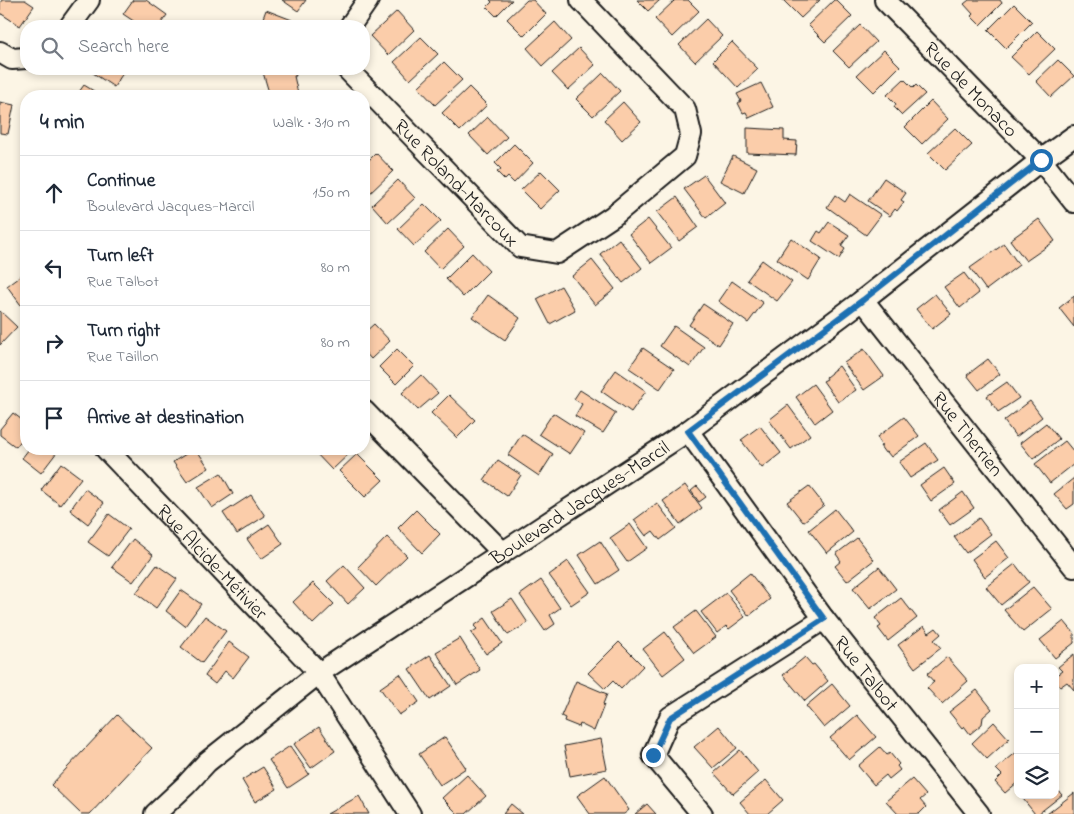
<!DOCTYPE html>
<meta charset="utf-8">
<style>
:root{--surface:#fff;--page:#f2f2f3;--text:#1f2937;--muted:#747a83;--line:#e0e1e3}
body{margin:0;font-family:"Indie Flower",sans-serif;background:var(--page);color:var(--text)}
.controls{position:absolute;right:15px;bottom:15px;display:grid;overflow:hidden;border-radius:10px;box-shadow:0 2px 8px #0003}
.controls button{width:45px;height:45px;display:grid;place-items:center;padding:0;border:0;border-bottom:1px solid var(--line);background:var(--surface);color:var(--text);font:25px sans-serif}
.stop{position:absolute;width:15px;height:15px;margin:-11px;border:4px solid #1f6fb2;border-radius:50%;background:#fff}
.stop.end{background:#1f6fb2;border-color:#fff;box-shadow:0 1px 5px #0008}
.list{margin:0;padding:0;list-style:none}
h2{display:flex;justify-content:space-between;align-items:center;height:65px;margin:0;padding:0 20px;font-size:21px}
h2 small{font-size:16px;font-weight:400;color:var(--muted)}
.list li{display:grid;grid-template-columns:32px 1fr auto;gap:15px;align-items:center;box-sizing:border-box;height:75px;padding:0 20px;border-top:1px solid var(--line)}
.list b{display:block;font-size:19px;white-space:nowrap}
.list p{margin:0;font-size:16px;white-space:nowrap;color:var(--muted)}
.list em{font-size:16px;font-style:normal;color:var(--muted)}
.icon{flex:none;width:28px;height:28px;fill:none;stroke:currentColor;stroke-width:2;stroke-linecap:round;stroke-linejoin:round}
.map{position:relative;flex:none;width:1074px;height:814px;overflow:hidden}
.search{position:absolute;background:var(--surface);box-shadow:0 2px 8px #0003;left:20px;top:20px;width:350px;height:55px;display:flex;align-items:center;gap:12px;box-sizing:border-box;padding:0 18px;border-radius:20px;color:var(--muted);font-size:19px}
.panel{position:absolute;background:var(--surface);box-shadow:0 2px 8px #0003;left:20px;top:90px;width:350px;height:365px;border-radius:20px}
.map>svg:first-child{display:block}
.building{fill:#fbcdaa;stroke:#1c1c1c}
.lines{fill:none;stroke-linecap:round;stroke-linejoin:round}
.street-casing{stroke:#1c1c1c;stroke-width:24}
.street{stroke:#fcf5e5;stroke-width:20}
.route{stroke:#1f6fb2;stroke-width:6}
.labels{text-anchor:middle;stroke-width:4;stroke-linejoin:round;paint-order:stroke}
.street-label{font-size:20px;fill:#1c1c1c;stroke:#fcf5e5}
</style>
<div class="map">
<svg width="1074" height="814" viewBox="0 0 1074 814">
<rect width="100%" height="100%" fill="#fcf5e5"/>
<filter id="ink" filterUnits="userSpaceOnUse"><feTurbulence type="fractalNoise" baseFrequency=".02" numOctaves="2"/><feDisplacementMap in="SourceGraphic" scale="10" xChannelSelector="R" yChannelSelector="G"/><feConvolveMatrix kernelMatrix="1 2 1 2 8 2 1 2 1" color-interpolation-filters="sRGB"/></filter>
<g filter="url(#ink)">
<g class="building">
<polygon points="2,0 25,0 34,6 20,26 0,13 0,3"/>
<polygon points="133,0 146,0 167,15 159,26 141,26 123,14"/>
<polygon points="282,0 306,0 298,11"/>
<polygon points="490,0 512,0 496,16 487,7 492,2"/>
<polygon points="527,0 533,0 546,14 524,36 507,19"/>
<polygon points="637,0 660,0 648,11"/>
<polygon points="675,0 688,0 699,11 672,37 655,19"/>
<polygon points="783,0 820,0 801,18"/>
<polygon points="834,0 836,0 852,16 825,42 808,25"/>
<polygon points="969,0 1000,0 1002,3 980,25 971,16 973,14 964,4"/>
<polygon points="1014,4 1032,22 1006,48 988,30"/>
<polygon points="266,10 292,20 289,26 260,26"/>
<polygon points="397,11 414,30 388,55 370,36"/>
<polygon points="706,19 722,36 695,62 679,45"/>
<polygon points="555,22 571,40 543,66 527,48"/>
<polygon points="860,25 876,42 849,67 833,51"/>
<polygon points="1037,31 1055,49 1029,74 1011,57"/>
<polygon points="421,37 438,54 410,80 394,62"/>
<polygon points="732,42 758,69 738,88 713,61"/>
<polygon points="579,48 595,65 568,90 552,73"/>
<polygon points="884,50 900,66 874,92 857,75"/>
<polygon points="1058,60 1074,76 1051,97 1036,81"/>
<polygon points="444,62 462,80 435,105 418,87"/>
<polygon points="92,69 123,69 125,70 114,87 90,71"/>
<polygon points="262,69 294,69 296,76 294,76 298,94 289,96 270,96"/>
<polygon points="603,73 620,91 593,116 576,99"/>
<polygon points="904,79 913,88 916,85 925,94 902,115 894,107 896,104 887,95"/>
<polygon points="761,83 773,107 749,118 746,112 743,113 738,103 741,101 737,94"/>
<polygon points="84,85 102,96 76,96"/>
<polygon points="469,87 487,105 460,131 442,113"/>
<polygon points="931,101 948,119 922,144 905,127"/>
<polygon points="0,102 14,105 8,134 0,133"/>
<polygon points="623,102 641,122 622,140 604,120"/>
<polygon points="488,117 507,137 488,155 469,135"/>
<polygon points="747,128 784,130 784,140 797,141 796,155 747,153"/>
<polygon points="955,128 972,145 945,170 928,153"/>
<polygon points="514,144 533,163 514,183 508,177 505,180 497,172 501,169 495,163"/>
<polygon points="376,153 393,171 367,196 364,193 364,165"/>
<polygon points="733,156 757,168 744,193 720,181"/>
<polygon points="541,171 560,190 540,209 521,190"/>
<polygon points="704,175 725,203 706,218 684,189"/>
<polygon points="884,178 906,193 901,200 904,202 897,211 895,209 890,216 868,201"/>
<polygon points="398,180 415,198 388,223 372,205"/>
<polygon points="850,194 881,215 866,235 827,207 835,195 845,202"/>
<polygon points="677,197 698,227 679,241 657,212"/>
<polygon points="424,204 441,221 414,246 398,229"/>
<polygon points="648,219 671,248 651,263 629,234"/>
<polygon points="1039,219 1055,241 1026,261 1010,240"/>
<polygon points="829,222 849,235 841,246 845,249 839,259 812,241 818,231 821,233"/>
<polygon points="448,229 464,246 440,269 424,252"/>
<polygon points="791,238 821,259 808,280 777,259"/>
<polygon points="619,239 642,268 623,283 600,254"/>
<polygon points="1004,244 1019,265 986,290 970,268"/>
<polygon points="472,253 489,271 463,297 446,279"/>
<polygon points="592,260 615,289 595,305 572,276"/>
<polygon points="762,260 792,282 777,301 747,280"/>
<polygon points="26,272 26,312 7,286"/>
<polygon points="964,273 979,293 960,308 944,287"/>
<polygon points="732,281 763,303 748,323 718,301"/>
<polygon points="561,286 575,310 550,324 537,299"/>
<polygon points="935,294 951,314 932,329 916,309"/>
<polygon points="488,295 520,318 505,340 472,317"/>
<polygon points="1074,296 1074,327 1059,308"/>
<polygon points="703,304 733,324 719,345 689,325"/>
<polygon points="0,311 17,327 0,345"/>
<polygon points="374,324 390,341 371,359 364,351 364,333"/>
<polygon points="674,326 704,347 690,367 660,346"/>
<polygon points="643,348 674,369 660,389 629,368"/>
<polygon points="397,349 414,366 396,384 379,367"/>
<polygon points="864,349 884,376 864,390 844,363"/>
<polygon points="988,359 1000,374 979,390 967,375"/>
<polygon points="839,366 856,390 838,402 823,381 827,379 826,377 831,373 831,372"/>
<polygon points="616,370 646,391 631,412 601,391"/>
<polygon points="421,375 438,393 418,410 402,393"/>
<polygon points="1007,382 1019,398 998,412 987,396"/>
<polygon points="813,384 832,410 815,423 796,397"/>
<polygon points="580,390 616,413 603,433 575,416 582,404 574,399"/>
<polygon points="449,395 475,420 457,438 431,413"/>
<polygon points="1030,401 1042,417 1016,437 1004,421"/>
<polygon points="788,405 810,435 791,449 769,420"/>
<polygon points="13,413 26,423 26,434 16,447 0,435 0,429"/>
<polygon points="553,413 584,433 570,454 539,434"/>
<polygon points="904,417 919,436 891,457 887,452 885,453 880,446 882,445 877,437"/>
<polygon points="1046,423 1059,439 1033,459 1020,443"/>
<polygon points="760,426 781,453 762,468 741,440"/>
<polygon points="522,434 553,454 539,476 508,455"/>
<polygon points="1065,441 1074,452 1074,464 1050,483 1035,464"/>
<polygon points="926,443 938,460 910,478 899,462"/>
<polygon points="29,449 53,449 57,452 41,473 22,458"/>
<polygon points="194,449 196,449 209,468 187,482 173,462"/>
<polygon points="312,449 352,449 353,450 332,470"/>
<polygon points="357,454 383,480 365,497 339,471"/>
<polygon points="498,460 521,475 507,496 484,480"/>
<polygon points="61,463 81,478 60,505 41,490"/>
<polygon points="944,468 955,484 931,501 920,485"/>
<polygon points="221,473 233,494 212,508 198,487"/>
<polygon points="1074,478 1074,504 1067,509 1054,494"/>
<polygon points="685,485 702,508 680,524 663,501"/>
<polygon points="697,486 706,497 699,502 691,491"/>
<polygon points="809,486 824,505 803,522 787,502"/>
<polygon points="85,489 104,503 88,524 70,510"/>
<polygon points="963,492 974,508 950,525 939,510"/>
<polygon points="251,495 265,516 237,534 223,513"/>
<polygon points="657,503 676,528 660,540 653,531 646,536 634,520"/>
<polygon points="835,509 853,532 827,553 809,530"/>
<polygon points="416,510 440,534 422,553 398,528"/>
<polygon points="109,514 129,529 108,556 88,542"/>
<polygon points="979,518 991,534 966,553 954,537"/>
<polygon points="269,524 283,544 261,559 247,539"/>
<polygon points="630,524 647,548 627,562 610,538"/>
<polygon points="387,537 407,556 376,586 358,567"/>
<polygon points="857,538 874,560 847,581 835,566 841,561 836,554"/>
<polygon points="133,539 153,555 133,582 112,567"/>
<polygon points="600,541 619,570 598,584 579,555"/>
<polygon points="996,541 1009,558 985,577 972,559"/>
<polygon points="568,561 590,592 571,605 549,575"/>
<polygon points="1015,564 1029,582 1001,605 986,587"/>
<polygon points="157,565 177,579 156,608 136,593"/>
<polygon points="344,565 365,588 348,604 327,581"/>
<polygon points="879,567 896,589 870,609 853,588"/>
<polygon points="750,573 770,599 749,616 729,590"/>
<polygon points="541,580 560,608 550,615 555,624 545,631 520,595"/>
<polygon points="313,583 334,604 313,624 293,602"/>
<polygon points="1033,587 1052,609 1023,632 1004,610"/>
<polygon points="181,590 201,604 185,626 166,611"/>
<polygon points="726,593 745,617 729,629 726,626 717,633 701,612"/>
<polygon points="901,598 917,618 888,641 878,628 881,626 875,618"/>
<polygon points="512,599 528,623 508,635 493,611"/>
<polygon points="696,611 716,637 694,653 674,627"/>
<polygon points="205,616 226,631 202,663 181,647"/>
<polygon points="485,618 502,643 486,654 471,633 477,629 474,626"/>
<polygon points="1064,621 1074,633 1074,643 1055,658 1040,640"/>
<polygon points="924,626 929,633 936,628 941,634 934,640 941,648 915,668 898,645"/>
<polygon points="665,632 685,658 663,675 643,649"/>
<polygon points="460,638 480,670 457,685 436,652"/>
<polygon points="229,642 249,657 233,678 225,671 215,684 205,676"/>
<polygon points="619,642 643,666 621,689 613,681 605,689 588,673"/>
<polygon points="1074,654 1074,690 1067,682 1060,687 1055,681 1055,676 1062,671 1058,667"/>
<polygon points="430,655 451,686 430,700 409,669"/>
<polygon points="805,657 812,665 814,664 828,681 805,701 783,675"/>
<polygon points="947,657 968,681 942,704 927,688 934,682 927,674"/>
<polygon points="400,674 419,702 399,715 380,688"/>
<polygon points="576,681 607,694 603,704 604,705 594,731 580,724 579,727 564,721 565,718 561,716"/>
<polygon points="832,684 850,706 824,728 806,706"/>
<polygon points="977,690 992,709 983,717 982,724 970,734 964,726 962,728 949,712"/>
<polygon points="117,715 152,748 90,814 81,814 51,785"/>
<polygon points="857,715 876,737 849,760 830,738"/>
<polygon points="994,722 1009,739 987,759 972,743"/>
<polygon points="719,726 737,748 713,768 694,747"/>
<polygon points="319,727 335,751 311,768 294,744"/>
<polygon points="445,737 466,768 440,785 419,754"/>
<polygon points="601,739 607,769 570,776 564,746"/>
<polygon points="290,746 309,774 288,788 269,760"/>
<polygon points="880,747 887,755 890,753 899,764 897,766 900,770 889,779 886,775 874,785 858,766"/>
<polygon points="740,750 758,772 733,794 714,773"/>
<polygon points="1018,751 1018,782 1005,793 995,782 1002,775 996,769"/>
<polygon points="263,767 277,789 255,802 242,780"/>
<polygon points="467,775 486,796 466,814 458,814 442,798"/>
<polygon points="605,776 629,810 624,814 590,814 577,796"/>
<polygon points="912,779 926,795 920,800 926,807 919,814 898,814 886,801"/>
<polygon points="766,780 783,800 767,814 750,814 740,802"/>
<polygon points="1055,787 1062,795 1038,814 1035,814 1020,795 1055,795"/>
<polygon points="1074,793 1074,814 1047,814"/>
<polygon points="359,796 369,814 327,814"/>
<polygon points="511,804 523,814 503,814"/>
<polygon points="647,804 656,814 635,814"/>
</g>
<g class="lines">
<g class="street-casing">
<g id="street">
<path id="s1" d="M 885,0 L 1041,160 L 1074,202"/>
<polyline points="70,26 89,0"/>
<polyline points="350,26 368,0"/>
<polyline points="0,52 12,59 26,58"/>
<path id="s2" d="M 347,69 L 520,247 L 557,253 L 613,216 L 685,156 L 691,134 L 685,109 L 581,0"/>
<path id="s3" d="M 863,300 L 1074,567"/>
<polyline points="364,411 503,553"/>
<path id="s4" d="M 688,431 L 824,619 L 979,814"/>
<path id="s5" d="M 106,449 L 319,673 L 410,814"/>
<path id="s6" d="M 155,814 L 186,785 L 207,762 L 319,673 L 688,431 L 863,300 L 1041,160 L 1074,136"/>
<polyline points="702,814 653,755 670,717 824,619"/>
</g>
</g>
<use href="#street" class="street"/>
</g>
</g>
<g class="lines" filter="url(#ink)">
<polyline class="route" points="653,755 670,718 824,619 688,431 863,300 1041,160"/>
</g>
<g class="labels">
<g class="street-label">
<text dy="7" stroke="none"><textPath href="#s1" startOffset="124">Rue de Monaco</textPath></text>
<text dy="7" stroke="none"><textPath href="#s2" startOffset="158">Rue Roland-Marcoux</textPath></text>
<text dy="7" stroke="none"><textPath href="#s3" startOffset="170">Rue Therrien</textPath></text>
<text dy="7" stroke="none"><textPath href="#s6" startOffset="528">Boulevard Jacques-Marcil</textPath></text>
<text dy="7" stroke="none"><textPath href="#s5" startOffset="155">Rue Alcide-Métivier</textPath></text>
<text dy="7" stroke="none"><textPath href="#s4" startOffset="301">Rue Talbot</textPath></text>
</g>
</g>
</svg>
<div class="controls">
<button>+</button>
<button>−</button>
<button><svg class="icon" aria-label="layers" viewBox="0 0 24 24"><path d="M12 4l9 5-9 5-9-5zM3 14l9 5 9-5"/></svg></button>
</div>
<div class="stop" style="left:1041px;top:160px"></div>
<div class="stop end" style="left:653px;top:755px"></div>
<div class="search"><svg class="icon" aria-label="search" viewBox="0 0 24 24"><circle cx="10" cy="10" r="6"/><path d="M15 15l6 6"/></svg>Search here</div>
<section class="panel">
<h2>4 min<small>Walk · 310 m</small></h2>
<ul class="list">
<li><svg class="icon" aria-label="ahead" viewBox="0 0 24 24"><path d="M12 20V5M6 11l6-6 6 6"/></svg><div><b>Continue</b><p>Boulevard Jacques-Marcil</p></div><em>150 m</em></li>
<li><svg class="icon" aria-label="left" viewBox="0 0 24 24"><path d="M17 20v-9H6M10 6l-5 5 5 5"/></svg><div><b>Turn left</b><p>Rue Talbot</p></div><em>80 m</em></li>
<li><svg class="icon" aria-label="right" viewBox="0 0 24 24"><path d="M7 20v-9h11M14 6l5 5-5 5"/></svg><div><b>Turn right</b><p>Rue Taillon</p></div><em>80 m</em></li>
<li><svg class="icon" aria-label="arrive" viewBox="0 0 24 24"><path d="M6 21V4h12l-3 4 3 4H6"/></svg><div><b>Arrive at destination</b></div></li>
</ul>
</section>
</div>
